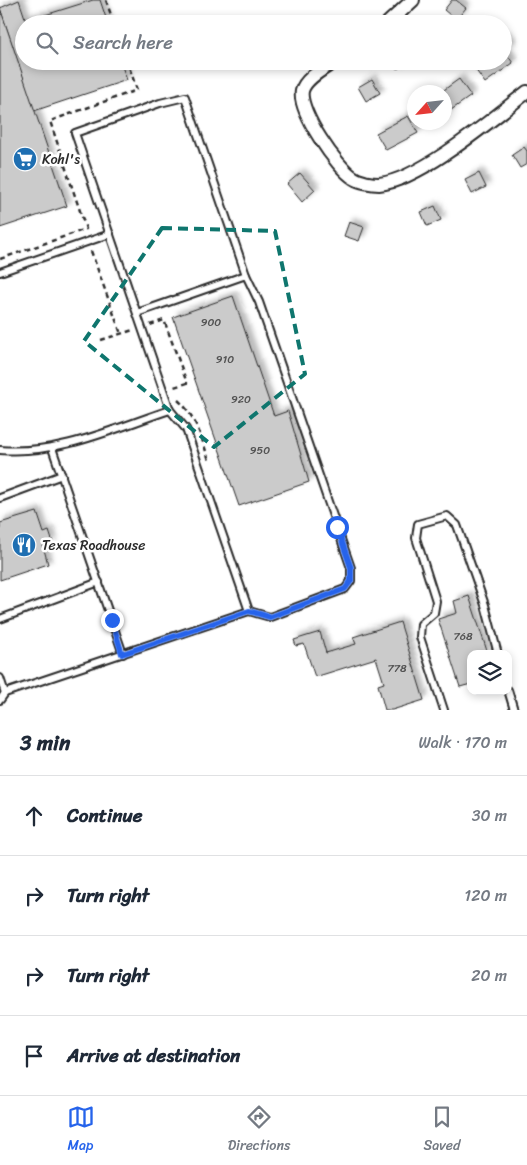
<!DOCTYPE html>
<meta charset="utf-8">
<style>
:root{--surface:#fff;--page:#f6f6f7;--text:#1f2937;--muted:#747a83;--line:#e0e1e3;--accent:#2563eb}
body{margin:0;font-family:Sriracha,sans-serif;background:var(--page);color:var(--text)}
.controls{position:absolute;right:15px;bottom:15px;display:grid;overflow:hidden;border-radius:10px;box-shadow:0 2px 8px #0003}
.controls button{width:45px;height:45px;display:grid;place-items:center;padding:0;border:0;border-bottom:1px solid var(--line);background:var(--surface);color:var(--text);font:25px sans-serif}
.compass{position:absolute;left:407px;top:85px;width:45px;height:45px;border-radius:50%;background:var(--surface);box-shadow:0 2px 8px #0003;rotate:243deg}
.stop{position:absolute;width:15px;height:15px;margin:-11px;border:4px solid #2563eb;border-radius:50%;background:#fff}
.stop.end{background:#2563eb;border-color:#fff;box-shadow:0 1px 5px #0008}
.list{margin:0;padding:0;list-style:none}
h2{display:flex;justify-content:space-between;align-items:center;height:65px;margin:0;padding:0 20px;font-size:21px}
h2 small{font-size:16px;font-weight:400;color:var(--muted)}
.list li{display:grid;grid-template-columns:32px 1fr auto;gap:15px;align-items:center;box-sizing:border-box;height:80px;padding:0 20px;border-top:1px solid var(--line)}
.list b{display:block;font-size:19px;white-space:nowrap}
.list em{font-size:16px;font-style:normal;color:var(--muted)}
.icon{flex:none;width:28px;height:28px;fill:none;stroke:currentColor;stroke-width:2;stroke-linecap:round;stroke-linejoin:round}
.map{position:relative;flex:none;width:527px;height:710px;overflow:hidden}
.search{position:absolute;background:var(--surface);box-shadow:0 2px 8px #0003;left:15px;right:15px;top:15px;height:55px;display:flex;align-items:center;gap:12px;box-sizing:border-box;padding:0 18px;border-radius:28px;color:var(--muted);font-size:19px}
.sheet{height:385px;background:var(--surface)}
nav{display:flex;justify-content:space-around;align-items:center;box-sizing:border-box;height:70px;border-top:1px solid var(--line);background:var(--surface);font-size:14px;color:var(--muted)}
nav a{display:grid;justify-items:center;gap:2px}
nav .on{color:var(--accent)}
.map>svg:first-child{display:block}
.building{fill:#cbcbcb;stroke:#2b2b2b;filter:url(#shadow)}
.lines{fill:none;stroke-linecap:round;stroke-linejoin:round}
.lane-casing{stroke:#2b2b2b;stroke-width:10}
.street-casing{stroke:#2b2b2b;stroke-width:16}
.path{stroke:#2b2b2b;stroke-width:2.5;stroke-dasharray:5 4;stroke-linecap:butt}
.lane{stroke:#fff;stroke-width:6}
.street{stroke:#fff;stroke-width:12}
.route{stroke:#2563eb;stroke-width:6}
.marked{fill:none;stroke:#0f766e;stroke-width:4;stroke-dasharray:10 6;stroke-linejoin:round}
.labels{text-anchor:middle;stroke-width:5;stroke-linejoin:round;paint-order:stroke}
.number-label{font-size:11px;fill:#535353}
.poi-label{font-size:14px;fill:#2b2b2b;stroke:#fff;text-anchor:start}
</style>
<div class="map">
<svg width="527" height="710" viewBox="0 0 527 710">
<defs>
<filter id="shadow"><feDropShadow dx="4.5" dy="-4.5" stdDeviation="2.5" flood-color="#0004"/></filter>
</defs>
<rect width="100%" height="100%" fill="#fff"/>
<filter id="ink" filterUnits="userSpaceOnUse"><feTurbulence type="fractalNoise" baseFrequency=".02" numOctaves="2"/><feDisplacementMap in="SourceGraphic" scale="10" xChannelSelector="R" yChannelSelector="G"/><feConvolveMatrix kernelMatrix="1 2 1 2 8 2 1 2 1" color-interpolation-filters="sRGB"/></filter>
<g filter="url(#ink)">
<g class="building">
<polygon points="19,0 26,21 93,0 100,0 108,24 24,24 24,61 120,61 127,80 34,111 0,8"/>
<polygon points="452,0 456,0 466,8 456,20 444,10"/>
<polygon points="0,8 67,206 0,228"/>
<polygon points="505,36 512,45 503,49 503,38"/>
<polygon points="503,49 513,63 485,83 475,69 486,61 503,61"/>
<polygon points="391,61 406,61 398,69"/>
<polygon points="372,79 380,93 366,101 358,87"/>
<polygon points="459,79 471,96 444,115 444,92 441,92"/>
<polygon points="408,116 418,133 386,150 376,133"/>
<polygon points="524,147 527,151 527,164 520,168 512,155"/>
<polygon points="300,173 315,190 302,202 287,184"/>
<polygon points="479,173 486,187 472,194 465,180"/>
<polygon points="435,206 441,220 427,226 421,212"/>
<polygon points="349,222 364,227 359,241 344,236"/>
<polygon points="233,296 274,416 288,411 309,482 239,506 173,317"/>
<polygon points="37,512 44,533 49,531 53,543 43,546 48,564 0,580 0,523"/>
<polygon points="469,596 488,654 471,654 471,684 460,687 438,619 457,613 454,601"/>
<polygon points="400,622 424,700 392,710 385,710 378,685 384,683 376,658 315,677 304,644 296,646 294,640 320,632 326,653 356,644 353,637"/>
</g>
<g class="lines">
<g class="lane-casing">
<g id="lane">
<polyline points="0,272 110,234"/>
<polyline points="246,275 259,302 351,568 351,581 345,589 270,617 249,611"/>
<polyline points="52,448 123,654"/>
<path d="M 0,450 C 59,455 115,428 170,410"/>
<polyline points="0,498 62,475"/>
<polyline points="0,619 99,582"/>
<polyline points="0,678 5,693"/>
<polyline points="508,690 514,710"/>
<polyline points="0,700 5,693 249,611 186,429 170,410 75,133 160,103 185,97 246,275 137,313"/>
<polyline points="444,710 420,637 421,624 434,613 436,601 416,538 418,524 447,516 457,525 485,605 498,654"/>
</g>
</g>
<g class="street-casing">
<g id="street">
<polyline points="387,24 413,0"/>
<path d="M 335,61 C 325,68 305,78 302,91 C 298,111 337,168 354,178 C 360,182 372,184 379,184 C 419,181 495,117 527,92"/>
</g>
</g>
<g class="path">
<polyline points="106,0 114,24"/>
<polyline points="91,251 121,334"/>
<polyline points="0,259 86,229 50,121 137,90 127,61"/>
<polyline points="150,325 164,320 187,383 174,387 175,390"/>
<polyline points="101,340 133,330"/>
<path d="M 178,400 C 196,416 201,437 209,460"/>
</g>
<use href="#lane" class="lane"/>
<use href="#street" class="street"/>
</g>
</g>
<g class="lines" filter="url(#ink)">
<polyline class="route" points="112,620 122,654 249,611 270,617 345,589 351,581 351,568 337,527"/>
</g>
<path class="marked" d="M 162,228 L 275,231 L 305,374 L 214,447 L 84,341 Z"/>
<defs>
<g id="supermarket-disc" transform="scale(1.25)"><circle r="9.5" fill="#1f6fb2" stroke="#fff"/><path d="M-6-5.5h2.5l.6 2H6L4.5 2H-2.5L-4.4-4H-6ZM-1.5 3.2a1.3 1.3 0 1 0 .1 0ZM3 3.2a1.3 1.3 0 1 0 .1 0Z" fill="#fff"/></g>
<g id="restaurant-disc" transform="scale(1.25)"><circle r="9.5" fill="#1f6fb2" stroke="#fff"/><path d="M-5-6h1v4h1v-4h1v4h1v-4h1v5L-1.5 .5V6h-2V.5L-5-1ZM5-6V6H3V1.5H1.5Q1.5-4 5-6Z" fill="#fff"/></g>
</defs>
<g fill-rule="evenodd">
<use href="#supermarket-disc" x="25" y="159"/>
<use href="#restaurant-disc" x="24" y="545"/>
</g>
<g class="labels">
<g class="number-label">
<text x="211" y="326">900</text>
<text x="225" y="363">910</text>
<text x="241" y="403">920</text>
<text x="260" y="454">950</text>
<text x="463" y="640">768</text>
<text x="397" y="672">778</text>
</g>
<g class="poi-label">
<text x="42" y="164">Kohl's</text>
<text x="42" y="550">Texas Roadhouse</text>
</g>
</g>
</svg>
<div class="controls">
<button><svg class="icon" aria-label="layers" viewBox="0 0 24 24"><path d="M12 4l9 5-9 5-9-5zM3 14l9 5 9-5"/></svg></button>
</div>
<svg class="compass" viewBox="-18 -18 36 36"><path d="M0-13l5 13h-10z" fill="#e53935"/><path d="M0 13l5-13h-10z" fill="#747a83"/></svg>
<div class="stop" style="left:337px;top:527px"></div>
<div class="stop end" style="left:112px;top:620px"></div>
<div class="search"><svg class="icon" aria-label="search" viewBox="0 0 24 24"><circle cx="10" cy="10" r="6"/><path d="M15 15l6 6"/></svg>Search here</div>
</div>
<section class="sheet">
<h2>3 min<small>Walk · 170 m</small></h2>
<ul class="list">
<li><svg class="icon" aria-label="ahead" viewBox="0 0 24 24"><path d="M12 20V5M6 11l6-6 6 6"/></svg><div><b>Continue</b></div><em>30 m</em></li>
<li><svg class="icon" aria-label="right" viewBox="0 0 24 24"><path d="M7 20v-9h11M14 6l5 5-5 5"/></svg><div><b>Turn right</b></div><em>120 m</em></li>
<li><svg class="icon" aria-label="right" viewBox="0 0 24 24"><path d="M7 20v-9h11M14 6l5 5-5 5"/></svg><div><b>Turn right</b></div><em>20 m</em></li>
<li><svg class="icon" aria-label="arrive" viewBox="0 0 24 24"><path d="M6 21V4h12l-3 4 3 4H6"/></svg><div><b>Arrive at destination</b></div></li>
</ul>
</section>
<nav>
<a class="on"><svg class="icon" aria-label="map" viewBox="0 0 24 24"><path d="M3 6l6-2 6 2 6-2v14l-6 2-6-2-6 2zM9 4v14M15 6v14"/></svg>Map</a>
<a><svg class="icon" aria-label="directions" viewBox="0 0 24 24"><path d="M12 3l9 9-9 9-9-9zM9 14v-3h6M13 9l2 2-2 2"/></svg>Directions</a>
<a><svg class="icon" aria-label="saved" viewBox="0 0 24 24"><path d="M7 4h10v16l-5-4-5 4z"/></svg>Saved</a>
</nav>
